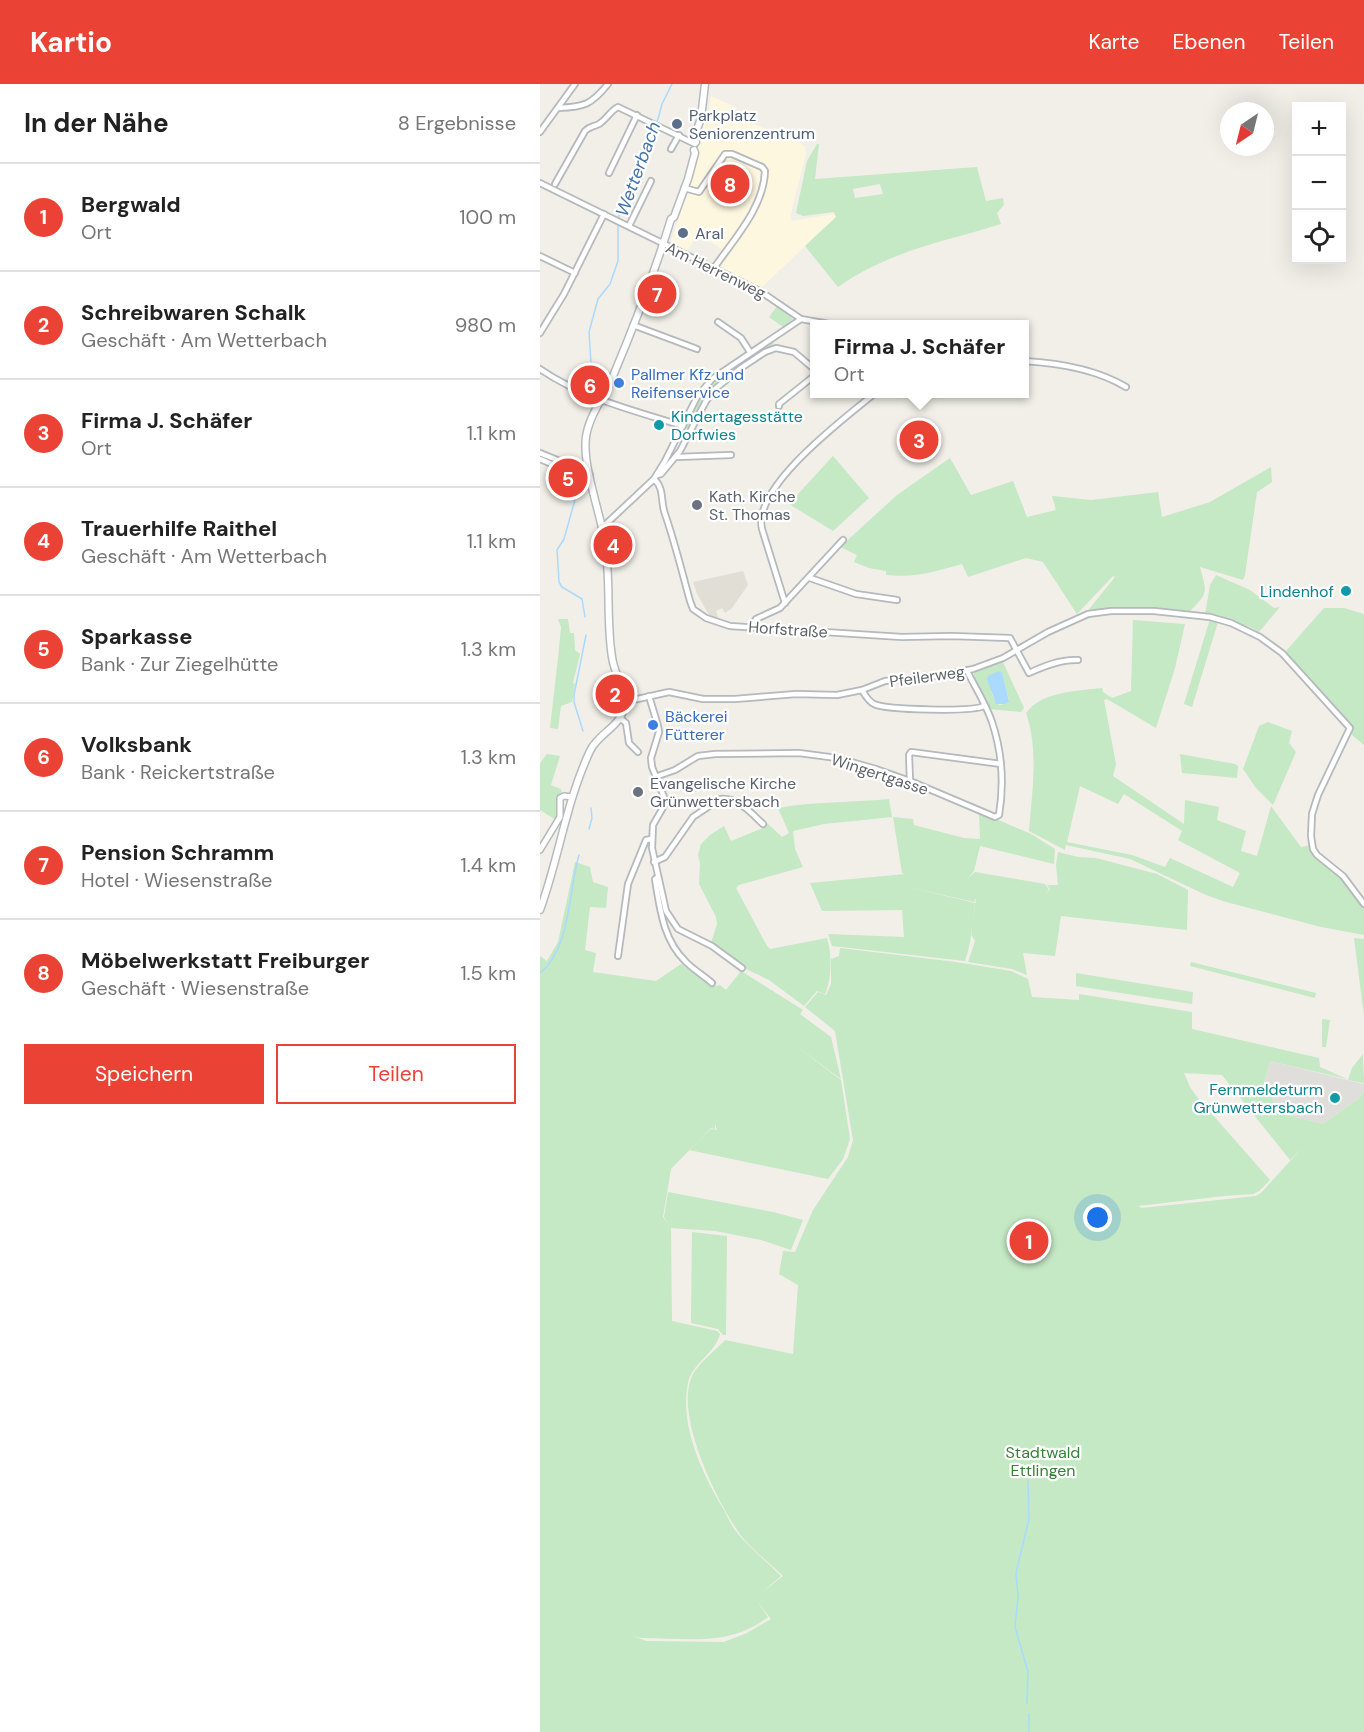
<!DOCTYPE html>
<html lang="de">
<meta charset="utf-8">
<style>
:root{--surface:#fff;--page:#f2f2f2;--text:#222;--muted:#767676;--line:#e0e0e0;--accent:#ea4335}
body{margin:0;font-family:"DM Sans",sans-serif;background:var(--page);color:var(--text)}
.controls{position:absolute;right:18px;top:18px;display:grid;overflow:hidden;border-radius:0px;box-shadow:0 6px 24px #0002}
.controls button{width:54px;height:54px;display:grid;place-items:center;padding:0;border:0;border-bottom:2px solid var(--line);background:var(--surface);color:var(--text);font:30px sans-serif}
.compass{position:absolute;left:680px;top:18px;width:54px;height:54px;border-radius:50%;background:var(--surface);box-shadow:0 6px 24px #0002;rotate:215deg}
.you{position:absolute;left:558px;top:1134px;width:21px;height:21px;margin:-15px;border:4px solid #fff;border-radius:50%;background:#1a73e8;box-shadow:0 0 0 9px #1a73e833}
.badge{display:grid;place-items:center;width:39px;height:39px;border-radius:50%;background:var(--accent);color:#fff;font-size:20px;font-weight:700}
.pin{position:absolute;translate:-50% -50%;border:3px solid #fff;box-shadow:0 2px 6px #0006}
.popup{position:absolute;left:270px;top:236px;width:219px;height:78px;box-sizing:border-box;display:grid;place-content:center;border-radius:0px;background:var(--surface);filter:drop-shadow(0 2px 4px #0005);font-size:20px;white-space:nowrap;color:var(--muted)}
.popup b{font-size:22px;color:var(--text)}
.popup::after{content:'';position:absolute;left:50%;top:100%;margin-left:-12px;border:12px solid transparent;border-top-color:var(--surface)}
.list{margin:0;padding:0;list-style:none}
h2{display:flex;justify-content:space-between;align-items:center;height:78px;margin:0;padding:0 24px;font-size:26px}
h2 small{font-size:20px;font-weight:400;color:var(--muted)}
.list li{display:grid;grid-template-columns:39px 1fr auto;gap:18px;align-items:center;box-sizing:border-box;height:108px;padding:0 24px;border-top:2px solid var(--line)}
.list b{display:block;font-size:22px;white-space:nowrap}
.list p{margin:0;font-size:20px;white-space:nowrap;color:var(--muted)}
.list em{font-size:20px;font-style:normal;color:var(--muted)}
.actions{display:flex;gap:12px;padding:18px 24px}
.actions a{flex:1;padding:14px 0;border:2px solid var(--accent);border-radius:0px;text-align:center;font-size:21px;color:var(--accent)}
.actions .main{background:var(--accent);color:#fff}
.icon{flex:none;width:33px;height:33px;fill:none;stroke:currentColor;stroke-width:2;stroke-linecap:round;stroke-linejoin:round}
.map{position:relative;flex:none;width:824px;height:1648px;overflow:hidden}
header{display:flex;align-items:center;gap:36px;box-sizing:border-box;height:84px;padding:0 30px;background:var(--accent);color:#fff}
header strong{font-size:28px}
nav{display:flex;gap:33px;margin-inline-start:auto;font-size:21px}
main{display:flex}
aside{flex:1;background:var(--surface)}
.map>svg:first-child{display:block}
.commercial{fill:#fef7e0}
.industrial{fill:#e0deda}
.education{fill:#e1ded6}
.green{fill:#c5e8c5;fill-rule:evenodd}
.water{fill:#aadaff}
.lines{fill:none;stroke-linecap:round;stroke-linejoin:round}
.stream{stroke:#aadaff;stroke-width:1.5}
.minor-casing{stroke:#b5b8bc;stroke-width:8}
.tertiary-casing{stroke:#b5b8bc;stroke-width:8}
.secondary-casing{stroke:#b6babf;stroke-width:9}
.minor{stroke:#fff;stroke-width:4.5}
.tertiary{stroke:#fff;stroke-width:5}
.secondary{stroke:#fff;stroke-width:6}
.service-dot{fill:#5c6f8a;stroke:#fff;stroke-width:2}
.shop-dot{fill:#3f7fe0;stroke:#fff;stroke-width:2}
.culture-dot{fill:#0f9aa8;stroke:#fff;stroke-width:2}
.worship-dot{fill:#6b7280;stroke:#fff;stroke-width:2}
.labels{text-anchor:middle;stroke-width:4.5;stroke-linejoin:round;paint-order:stroke}
.service-label{font-size:16px;fill:#4e5e75;stroke:#fff;text-anchor:start}
.street-label{font-size:16px;fill:#5f6368;stroke:#fff}
.shop-label{font-size:16px;fill:#366cbe;stroke:#fff;text-anchor:start}
.culture-label{font-size:16px;fill:#0d838f;stroke:#fff;text-anchor:end}
.worship-label{font-size:16px;fill:#5b616d;stroke:#fff;text-anchor:start}
.park-label{font-size:16px;fill:#348238;stroke:#fff}
.water-label{font-size:18px;font-style:italic;fill:#4174aa;stroke:#fff}
</style>
<header>
<strong>Kartio</strong>
<nav><a>Karte</a><a>Ebenen</a><a>Teilen</a></nav>
</header>
<main>
<aside>
<h2>In der Nähe<small>8 Ergebnisse</small></h2>
<ul class="list">
<li><span class="badge">1</span><div><b>Bergwald</b><p>Ort</p></div><em>100 m</em></li>
<li><span class="badge">2</span><div><b>Schreibwaren Schalk</b><p>Geschäft · Am Wetterbach</p></div><em>980 m</em></li>
<li><span class="badge">3</span><div><b>Firma J. Schäfer</b><p>Ort</p></div><em>1.1 km</em></li>
<li><span class="badge">4</span><div><b>Trauerhilfe Raithel</b><p>Geschäft · Am Wetterbach</p></div><em>1.1 km</em></li>
<li><span class="badge">5</span><div><b>Sparkasse</b><p>Bank · Zur Ziegelhütte</p></div><em>1.3 km</em></li>
<li><span class="badge">6</span><div><b>Volksbank</b><p>Bank · Reickertstraße</p></div><em>1.3 km</em></li>
<li><span class="badge">7</span><div><b>Pension Schramm</b><p>Hotel · Wiesenstraße</p></div><em>1.4 km</em></li>
<li><span class="badge">8</span><div><b>Möbelwerkstatt Freiburger</b><p>Geschäft · Wiesenstraße</p></div><em>1.5 km</em></li>
</ul>
<div class="actions"><a class="main">Speichern</a><a>Teilen</a></div>
</aside>
<div class="map">
<svg width="824" height="1648" viewBox="0 0 824 1648">
<rect width="100%" height="100%" fill="#f1efe8"/>
<polygon class="commercial" points="171,12 197,24 193,32 259,58 265,63 266,70 250,133 252,137 294,130 296,133 221,204 182,184 181,181 189,171 163,152 160,156 156,153 147,167 130,160 150,101 166,27 169,27"/>
<polygon class="industrial" points="730,977 824,1000 824,1008 818,1015 783,1040 744,1030 723,1003"/>
<polygon class="education" points="203,487 208,501 192,524 185,529 182,524 176,527 178,533 176,534 170,533 157,510 153,498"/>
<g class="green">
<path d="M 277,60 L 279,60 L 275,95 L 437,83 L 446,117 L 463,114 L 464,121 L 457,129 L 461,140 C 403,158 349,167 298,203 L 265,162 L 296,133 L 294,128 L 263,132 L 256,129 L 267,77 ZM 340,100 L 343,110 L 315,114 L 313,105 Z"/>
<polygon points="238,221 253,235 243,243 229,233"/>
<path d="M 233,256 L 234,258 L 231,264 L 182,296 L 150,345 L 145,343 C 150,333 155,322 161,313 C 178,288 208,272 233,256 Z"/>
<polygon points="293,372 329,414 293,447 249,420"/>
<path d="M 410,374 L 431,411 L 473,397 L 487,433 L 516,426 L 512,412 L 551,416 L 618,408 L 622,433 L 670,418 L 731,383 L 732,398 L 717,408 L 705,491 L 703,496 L 660,483 C 667,510 669,508 648,529 C 613,524 580,523 546,529 L 575,493 L 573,492 L 537,530 L 503,478 L 486,474 L 428,493 L 422,480 C 393,488 377,494 346,491 L 346,487 L 329,484 L 314,478 L 317,471 L 300,463 L 357,411 Z"/>
<polygon points="676,491 710,506 734,524 740,523 719,548 710,543 665,530 670,501"/>
<polygon points="784,524 804,524 824,530 824,661 812,651 811,640 746,572 746,567"/>
<polygon points="18,535 28,535 30,549 34,549 35,566 40,570 33,599 35,600 32,618 21,622 18,645 10,644 19,565 21,543"/>
<polygon points="670,535 678,538 652,623 644,620"/>
<path d="M 593,536 L 645,540 L 635,584 L 616,644 L 567,615 L 564,616 L 576,680 L 573,692 L 644,740 L 645,716 L 679,723 L 677,736 L 706,747 L 701,767 L 717,772 L 731,722 L 761,763 L 771,761 L 773,767 L 801,793 L 824,824 L 824,851 L 781,843 L 686,818 L 666,811 L 590,775 L 526,761 L 525,766 L 489,747 C 492,708 499,666 486,629 C 502,607 538,607 562,604 L 563,608 L 572,614 L 591,607 ZM 540,702 L 578,720 L 584,710 L 642,747 L 638,756 L 700,789 L 693,803 L 630,774 L 625,783 L 592,771 L 527,758 Z"/>
<path d="M 462,576 L 484,624 L 481,628 L 449,625 L 434,593 L 434,588 ZM 459,587 L 462,590 L 469,616 L 465,620 L 459,621 C 447,609 452,601 459,587 Z"/>
<polygon points="728,638 752,647 749,659 756,668 733,721 716,704 703,685 719,642"/>
<polygon points="7,670 20,672 11,701 21,705 22,709 16,713 16,736 0,726 0,679"/>
<polygon points="640,670 695,680 698,682 697,694 642,689"/>
<path d="M 349,715 L 352,733 L 284,740 L 253,747 L 255,765 L 263,783 L 199,801 L 196,804 L 227,862 L 230,865 L 287,854 C 292,870 292,895 285,910 L 277,907 L 264,922 L 229,896 L 208,886 L 182,865 L 171,859 L 177,840 L 176,833 L 159,800 L 160,779 L 158,771 L 161,760 L 170,751 L 184,742 L 191,757 L 223,744 L 227,739 L 242,753 L 249,749 L 238,724 C 274,717 311,719 349,715 Z"/>
<path d="M 439,730 L 456,735 L 491,750 L 515,765 L 514,780 L 440,762 L 434,787 L 428,794 L 435,788 L 505,800 L 509,806 L 504,811 L 510,806 L 507,801 L 518,801 L 516,781 L 518,768 L 538,773 L 556,774 L 617,790 L 648,806 L 647,846 L 521,832 L 515,872 L 483,869 L 487,891 L 472,885 L 428,878 L 435,857 L 431,850 L 436,814 L 434,818 L 364,802 L 435,819 C 432,840 432,857 425,877 L 292,862 L 288,850 L 364,853 L 362,826 L 282,827 L 270,799 L 365,790 L 362,789 L 353,733 L 373,735 L 374,741 L 424,754 L 440,755 Z"/>
<path d="M 35,778 L 50,783 L 53,798 L 68,803 L 66,824 L 50,823 L 45,866 L 56,869 L 53,888 L 116,897 L 141,880 L 171,903 L 180,901 L 186,906 L 201,887 L 263,926 L 260,930 L 291,953 L 301,995 L 252,959 L 301,996 L 310,1055 L 303,1075 L 288,1095 L 149,1066 L 171,1045 L 177,1046 L 175,1040 L 175,1045 L 171,1044 L 131,1085 L 123,1133 L 129,1141 L 124,1133 L 128,1108 L 233,1128 L 263,1136 L 251,1166 L 221,1156 L 175,1147 L 131,1144 L 132,1237 L 177,1247 L 180,1250 C 175,1270 152,1279 148,1299 C 139,1342 163,1391 184,1426 C 188,1434 192,1443 198,1450 C 211,1465 227,1478 241,1492 L 221,1509 L 243,1492 C 228,1477 208,1463 197,1446 C 175,1413 133,1328 153,1290 C 159,1279 177,1265 185,1256 L 253,1270 L 258,1201 L 239,1190 L 243,1167 L 255,1168 L 273,1126 L 308,1073 L 313,1056 L 295,947 L 265,923 L 278,908 L 286,911 L 291,900 L 291,875 L 299,872 L 300,864 L 416,878 L 471,887 L 488,895 L 492,913 L 539,916 L 539,910 L 652,928 L 652,945 L 779,974 L 780,983 L 807,995 L 730,977 L 723,1003 L 744,1030 L 783,1040 L 818,1015 L 824,1008 L 824,1648 L 0,1648 L 0,872 L 7,877 L 18,858 ZM 644,989 L 682,991 L 750,1076 L 762,1064 L 721,1109 L 716,1112 L 602,1124 L 598,1122 L 684,1112 L 713,1110 L 719,1107 L 730,1096 L 657,1013 L 650,1003 ZM 217,1517 L 231,1535 L 207,1549 L 184,1558 L 106,1557 L 93,1552 L 101,1554 C 147,1554 189,1563 228,1533 Z"/>
<polygon points="814,854 824,855 824,932"/>
<polygon points="651,878 776,909 775,914 650,882"/>
<polygon points="536,889 653,908 652,920 536,902"/>
<polygon points="782,935 790,936 786,963 782,963"/>
<polygon points="823,970 824,999 808,996 812,984"/>
<polygon points="152,1148 187,1152 186,1251 183,1251 178,1245 151,1239"/>
</g>
<polygon class="water" points="459,587 462,589 469,617 465,620 456,620 447,595 448,592"/>
<g class="lines">
<g class="stream">
<polyline points="78,135 101,67 118,35 122,20 132,0"/>
<polyline points="57,309 59,298 51,279 49,248 58,215 70,200 78,177 78,139"/>
<polyline points="40,398 24,455 17,466 19,498 22,503 42,515 45,533"/>
<polyline points="43,647 34,618 34,611 46,551"/>
<polyline points="49,745 52,734 51,724"/>
<path d="M 0,889 C 31,864 28,808 39,771"/>
<polyline points="487,1619 488,1588 475,1543 478,1513 476,1489 489,1435 488,1397"/>
<polyline points="489,1648 489,1630"/>
</g>
<g class="minor-casing">
<g id="minor">
<path d="M 18,24 C 44,23 51,21 68,0"/>
<polyline points="0,48 35,0"/>
<polyline points="131,65 139,51"/>
<polyline points="69,89 97,31"/>
<polyline points="0,99 220,207 261,235 289,240"/>
<path d="M 15,100 L 45,47 C 50,42 53,43 59,40 C 67,35 70,27 78,23 L 155,60"/>
<path d="M 144,104 L 159,108 L 185,70 L 192,70 L 222,83 L 225,87 C 224,123 194,155 174,184"/>
<polyline points="89,142 111,97"/>
<polyline points="0,172 35,189"/>
<polyline points="178,238 201,254 210,268"/>
<polyline points="93,241 157,265"/>
<polyline points="0,249 24,210 64,130"/>
<path d="M 484,277 C 519,279 556,285 586,303"/>
<path d="M 0,285 C 42,314 95,327 143,342"/>
<polyline points="239,322 239,320 274,292"/>
<polyline points="0,369 32,382 32,389"/>
<polyline points="136,373 191,371"/>
<polyline points="0,375 35,390 50,391"/>
<polyline points="117,391 121,390 140,367 166,317 175,305 201,284 225,268 236,264 254,268 274,285"/>
<path d="M 114,395 C 125,405 120,417 125,430 C 135,459 142,488 150,517 L 153,525 L 166,534 L 190,542 L 362,553 L 411,552 L 470,554 L 489,589 C 504,582 521,575 538,576"/>
<polyline points="61,441 66,440 114,395 125,377 157,313 172,295 261,235"/>
<polyline points="270,494 316,510 357,516"/>
<path d="M 245,519 L 222,445 C 212,403 305,334 334,310"/>
<polyline points="212,542 216,535 240,524 303,456"/>
<path d="M 322,606 C 325,611 328,617 334,620 C 347,626 432,628 444,622"/>
<polyline points="109,612 118,642 119,648 111,674 112,683 124,713 125,720 113,741 112,764 126,827 138,845 172,862 202,884"/>
<polyline points="84,618 129,608 163,615 195,615 256,610 297,611 322,606 345,597 404,591 433,585 463,574 508,548 548,530 571,527 614,527 670,533 691,539 720,553 742,569 810,644 778,711 772,730 771,752 773,765 777,771 803,792 824,820"/>
<polyline points="80,634 86,639 89,659 98,668"/>
<path d="M 115,693 L 135,686 L 158,672 L 175,670 L 259,669 L 297,674 L 336,685 L 370,697 L 455,733 L 459,731 C 464,701 462,668 452,638 C 446,620 435,603 427,587"/>
<polyline points="370,697 369,671 371,668 461,680"/>
<path d="M 114,778 L 125,773 L 153,733 L 180,715 C 198,713 211,729 223,740"/>
<path d="M 118,793 L 115,795 C 120,825 123,856 146,878 C 154,886 164,892 172,899"/>
<polyline points="78,872 88,800 106,756 111,755"/>
</g>
</g>
<g class="tertiary-casing">
<polyline id="tertiary" points="0,766 20,733 20,714 24,712 32,713"/>
</g>
<g class="secondary-casing">
<g id="secondary">
<polyline points="156,58 154,54 161,34 165,0"/>
<path d="M 0,826 C 19,774 26,718 50,667 C 58,649 83,642 84,621 C 85,605 74,589 72,573 C 66,536 71,497 65,460 C 61,429 42,383 46,353 C 49,331 65,312 73,292 C 95,240 115,187 131,135 L 134,133 L 148,95 L 155,69 L 154,66"/>
</g>
</g>
<use href="#minor" class="minor"/>
<use href="#tertiary" class="tertiary"/>
<use href="#secondary" class="secondary"/>
</g>
<g class="service-dot">
<circle cx="137" cy="40" r="6"/>
<circle cx="143" cy="149" r="6"/>
</g>
<g class="shop-dot">
<circle cx="79" cy="299" r="6"/>
<circle cx="113" cy="641" r="6"/>
</g>
<g class="culture-dot">
<circle cx="119" cy="341" r="6"/>
<circle cx="806" cy="507" r="6"/>
<circle cx="795" cy="1014" r="6"/>
</g>
<g class="worship-dot">
<circle cx="157" cy="421" r="6"/>
<circle cx="98" cy="708" r="6"/>
</g>
<g class="labels">
<g class="service-label">
<text x="149" y="37">Parkplatz<tspan x="149" dy="18">Seniorenzentrum</tspan></text>
<text x="155" y="155">Aral</text>
</g>
<g class="street-label">
<text transform="translate(176 186) rotate(26)" y="6">Am Herrenweg</text>
<text transform="translate(248 545) rotate(4)" y="6">Horfstraße</text>
<text transform="translate(387 592) rotate(-8)" y="6">Pfeilerweg</text>
<text transform="translate(340 690) rotate(18)" y="6">Wingertgasse</text>
</g>
<g class="shop-label">
<text x="91" y="296">Pallmer Kfz und<tspan x="91" dy="18">Reifenservice</tspan></text>
<text x="125" y="638">Bäckerei<tspan x="125" dy="18">Fütterer</tspan></text>
</g>
<g class="culture-label">
<text x="131" y="338" text-anchor="start">Kindertagesstätte<tspan x="131" dy="18">Dorfwies</tspan></text>
<text x="794" y="513">Lindenhof</text>
<text x="783" y="1011">Fernmeldeturm<tspan x="783" dy="18">Grünwettersbach</tspan></text>
</g>
<g class="worship-label">
<text x="169" y="418">Kath. Kirche<tspan x="169" dy="18">St. Thomas</tspan></text>
<text x="110" y="705">Evangelische Kirche<tspan x="110" dy="18">Grünwettersbach</tspan></text>
</g>
<g class="park-label">
<text x="503" y="1374">Stadtwald<tspan x="503" dy="18">Ettlingen</tspan></text>
</g>
<g class="water-label">
<text transform="translate(98 85) rotate(-70)" y="6">Wetterbach</text>
</g>
</g>
</svg>
<div class="controls">
<button>+</button>
<button>−</button>
<button><svg class="icon" aria-label="locate" viewBox="0 0 24 24"><circle cx="12" cy="12" r="6"/><path d="M12 2v4M12 18v4M2 12h4M18 12h4"/></svg></button>
</div>
<svg class="compass" viewBox="-18 -18 36 36"><path d="M0-13l5 13h-10z" fill="#e53935"/><path d="M0 13l5-13h-10z" fill="#767676"/></svg>
<div class="you"></div>
<div class="pin badge" style="left:489px;top:1157px">1</div>
<div class="pin badge" style="left:75px;top:610px">2</div>
<div class="pin badge" style="left:379px;top:356px">3</div>
<div class="popup"><b>Firma J. Schäfer</b>Ort</div>
<div class="pin badge" style="left:73px;top:461px">4</div>
<div class="pin badge" style="left:28px;top:394px">5</div>
<div class="pin badge" style="left:50px;top:301px">6</div>
<div class="pin badge" style="left:117px;top:210px">7</div>
<div class="pin badge" style="left:190px;top:100px">8</div>
</div>
</main>
